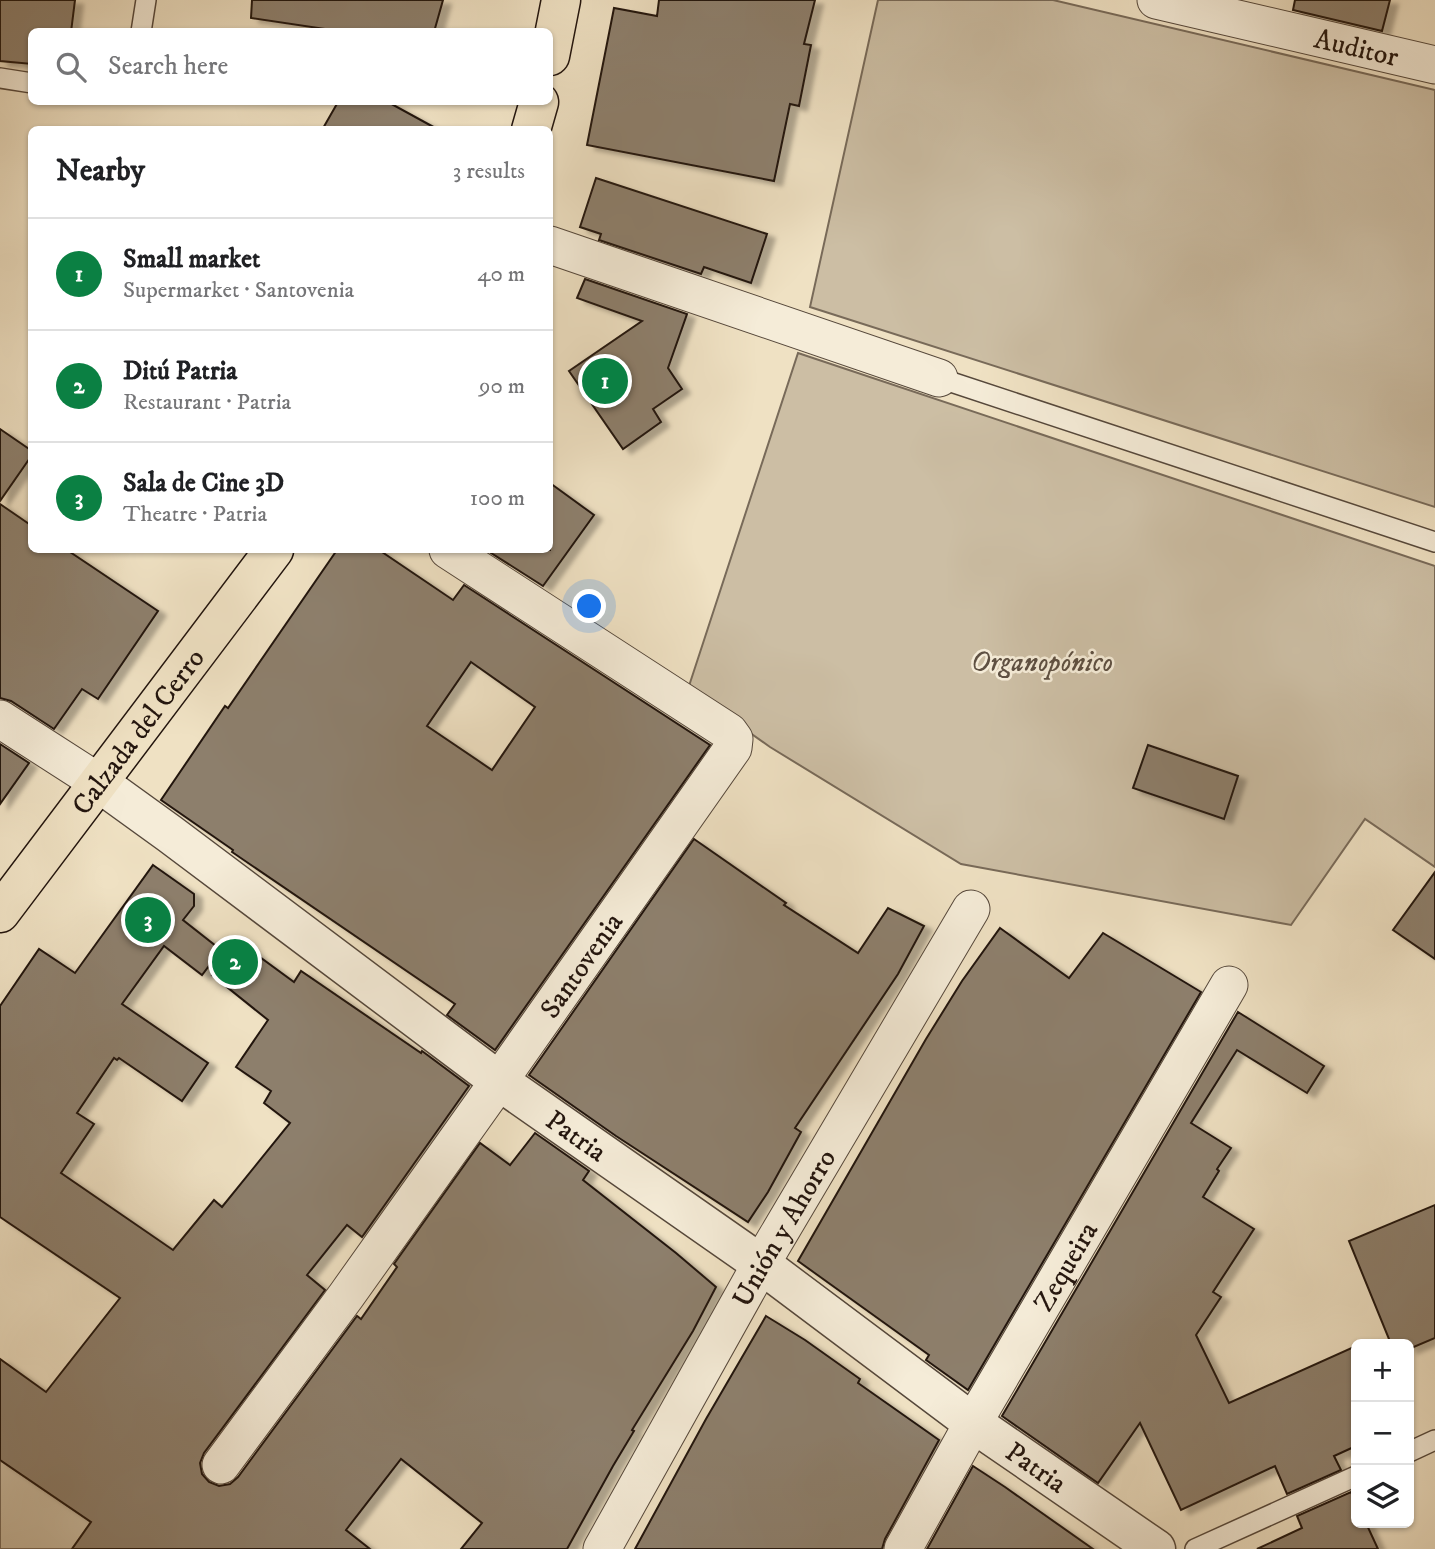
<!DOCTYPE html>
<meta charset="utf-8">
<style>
:root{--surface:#fff;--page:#f2f2f2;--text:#202124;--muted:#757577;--line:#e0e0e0;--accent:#0b8043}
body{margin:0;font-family:"IM FELL DW Pica",serif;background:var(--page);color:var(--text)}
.controls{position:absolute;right:21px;bottom:21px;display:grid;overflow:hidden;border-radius:10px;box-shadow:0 2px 5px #0004}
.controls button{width:63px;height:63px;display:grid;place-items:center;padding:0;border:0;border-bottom:2px solid var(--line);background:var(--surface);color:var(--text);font:35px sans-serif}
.you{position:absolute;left:590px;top:607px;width:24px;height:24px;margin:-18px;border:5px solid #fff;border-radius:50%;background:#1a73e8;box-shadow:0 0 0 10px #1a73e833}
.badge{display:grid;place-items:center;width:46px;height:46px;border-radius:50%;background:var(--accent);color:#fff;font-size:23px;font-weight:700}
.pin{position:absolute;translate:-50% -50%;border:4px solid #fff;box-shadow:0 2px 7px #0006}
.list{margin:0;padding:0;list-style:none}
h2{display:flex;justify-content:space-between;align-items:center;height:91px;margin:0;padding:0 28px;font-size:30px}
h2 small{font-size:23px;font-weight:400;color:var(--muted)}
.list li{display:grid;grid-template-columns:46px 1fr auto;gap:21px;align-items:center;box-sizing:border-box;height:112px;padding:0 28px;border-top:2px solid var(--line)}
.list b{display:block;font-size:26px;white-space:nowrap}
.list p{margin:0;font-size:23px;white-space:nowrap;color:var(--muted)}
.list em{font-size:23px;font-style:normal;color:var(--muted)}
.icon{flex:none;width:38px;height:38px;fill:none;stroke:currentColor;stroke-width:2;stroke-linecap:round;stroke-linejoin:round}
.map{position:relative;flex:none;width:1435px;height:1549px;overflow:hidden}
.search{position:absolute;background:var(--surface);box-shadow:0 2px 5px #0004;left:28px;top:28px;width:525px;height:77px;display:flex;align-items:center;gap:18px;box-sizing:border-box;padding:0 24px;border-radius:10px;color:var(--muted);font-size:26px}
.panel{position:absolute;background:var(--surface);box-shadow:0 2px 5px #0004;left:28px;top:126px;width:525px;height:427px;border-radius:10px}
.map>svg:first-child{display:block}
.green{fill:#ccbea4;stroke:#786a59;stroke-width:2}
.building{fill:#8d7f6c;stroke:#23150e;stroke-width:2;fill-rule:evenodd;filter:url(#shadow)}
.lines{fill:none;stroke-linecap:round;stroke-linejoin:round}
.service-casing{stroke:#56483b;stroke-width:22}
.minor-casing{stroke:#56483b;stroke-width:39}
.tertiary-casing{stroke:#56483b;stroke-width:41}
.primary-casing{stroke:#23150e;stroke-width:41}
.service{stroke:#f5ecd8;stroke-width:19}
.minor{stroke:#f5ecd8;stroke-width:37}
.tertiary{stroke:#f5ecd8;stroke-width:38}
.primary{stroke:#efe1c3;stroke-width:38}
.labels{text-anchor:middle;stroke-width:5;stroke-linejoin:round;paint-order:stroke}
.street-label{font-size:28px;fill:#23150e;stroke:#f5ecd8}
.park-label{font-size:28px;font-style:italic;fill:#5e5042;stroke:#f5ecd8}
</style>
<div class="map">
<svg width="1435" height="1549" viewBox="0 0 1435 1549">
<defs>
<filter id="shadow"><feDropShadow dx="8" dy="4.5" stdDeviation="2" flood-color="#0004"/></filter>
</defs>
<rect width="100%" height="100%" fill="#efe1c3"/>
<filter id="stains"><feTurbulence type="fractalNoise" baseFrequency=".00286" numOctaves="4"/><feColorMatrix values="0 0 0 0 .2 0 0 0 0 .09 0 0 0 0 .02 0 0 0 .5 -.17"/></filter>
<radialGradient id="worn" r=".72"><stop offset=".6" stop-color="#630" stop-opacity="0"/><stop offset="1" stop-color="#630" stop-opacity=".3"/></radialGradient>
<g class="green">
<polygon points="878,0 1053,0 1435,90 1435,507 810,307"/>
<polygon points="798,353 1435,566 1435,867 1365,819 1291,925 961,864 770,747 688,689"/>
<polygon points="0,1460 91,1522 72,1549 0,1549"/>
</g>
<g class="building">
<polygon points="0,0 75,0 71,32 32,32 32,64 0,61"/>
<polygon points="252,0 443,0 434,32 345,32 251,18"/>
<polygon points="659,0 815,0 804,44 811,45 799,106 790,104 774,181 587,145 614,8 657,16"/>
<polygon points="1295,0 1390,0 1382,31 1293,10"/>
<polygon points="338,102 388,102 439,130 322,130"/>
<polygon points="596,178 767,234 751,283 704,267 701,274 599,240 601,234 580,227"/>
<polygon points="585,279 687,314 668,368 682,389 653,409 661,422 623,449 569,371 642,321 577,298"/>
<polygon points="0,429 32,451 32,455 0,501"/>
<polygon points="550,483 594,515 543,586 488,551 489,550 550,550"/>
<polygon points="0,504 32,526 32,550 67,550 158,611 98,699 82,689 54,729 11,701 0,698"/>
<path d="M 337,550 L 379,550 L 453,600 L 464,585 L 710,745 L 495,1050 L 447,1015 L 455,1004 L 232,852 L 233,850 L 161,800 L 225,706 L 228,708 ZM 471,662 L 535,707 L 492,770 L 427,726 Z"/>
<polygon points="0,744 29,763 0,804"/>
<polygon points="1148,745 1238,776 1224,819 1133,788"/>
<polygon points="694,839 786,903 784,905 858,953 888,908 924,926 898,974 795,1128 801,1132 768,1192 748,1222 616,1136 529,1075"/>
<polygon points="153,865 194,894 194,906 183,920 221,950 202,975 164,946 122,1004 208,1063 182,1101 119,1058 117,1060 114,1058 77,1113 94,1124 61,1173 173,1250 214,1200 222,1207 290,1123 264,1103 271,1091 236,1067 268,1020 212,975 238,941 294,982 301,971 421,1053 422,1051 469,1086 362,1237 347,1225 307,1275 325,1290 204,1453 200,1463 202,1474 209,1482 219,1486 230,1484 238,1477 357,1316 361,1319 397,1267 394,1264 480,1143 510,1165 535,1133 589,1171 583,1180 676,1253 716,1287 693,1331 632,1430 634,1431 613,1466 567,1549 461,1549 482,1523 401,1459 346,1530 370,1549 72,1549 91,1522 0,1460 0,1359 46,1392 120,1298 0,1217 0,1006 39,949 75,973"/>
<polygon points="1435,872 1435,959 1393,930"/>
<polygon points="1000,928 1069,978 1103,933 1201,992 968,1390 926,1360 929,1355 798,1261 926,1039 962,981"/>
<polygon points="1238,1012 1324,1066 1307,1093 1237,1050 1191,1123 1231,1148 1217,1169 1219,1171 1203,1197 1254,1229 1213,1292 1221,1297 1196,1335 1229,1403 1356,1346 1356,1446 1334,1456 1341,1470 1287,1494 1275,1466 1181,1510 1140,1423 1098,1483 1002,1416"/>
<polygon points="1435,1205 1435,1338 1409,1349 1409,1344 1391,1344 1349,1241"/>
<polygon points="766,1316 805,1340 860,1379 858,1383 939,1440 885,1539 882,1549 635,1549 706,1419"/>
<polygon points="973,1466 1005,1487 1093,1549 927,1549"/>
<polygon points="1351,1492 1356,1503 1356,1523 1366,1523 1378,1549 1257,1549 1302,1528 1297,1516"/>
</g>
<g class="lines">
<g class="service-casing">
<g id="service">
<polyline points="141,32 146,0"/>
<polyline points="0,78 32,83"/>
<polyline points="939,378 1435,542"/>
<polyline points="1409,1452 1435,1440"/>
<polyline points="1195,1549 1356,1476"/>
</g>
</g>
<g class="minor-casing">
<g id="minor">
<path id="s1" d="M 1156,0 L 1435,65"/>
<polyline points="550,245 939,378"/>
<polyline points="0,719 98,782"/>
<path id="s2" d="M 221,1465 L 346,1296 L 499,1081 L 733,748 L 734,739 L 729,732 L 448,550"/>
<path id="s3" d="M 602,1549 L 761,1264 L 971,909"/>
<path id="s4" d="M 903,1549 L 973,1423 L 1229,985"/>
</g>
</g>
<g class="tertiary-casing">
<g id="tertiary">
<path id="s5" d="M 98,782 L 170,834 L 499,1081 L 761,1264 L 973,1423 L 1156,1549"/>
</g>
</g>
<g class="primary-casing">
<g id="primary">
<polyline points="550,56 561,0"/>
<polyline points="531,130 539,102"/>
<path id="s6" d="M 0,913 L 274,550"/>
</g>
</g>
<use href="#service" class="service"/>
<use href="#minor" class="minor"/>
<use href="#tertiary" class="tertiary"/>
<use href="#primary" class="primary"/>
</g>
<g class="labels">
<g class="street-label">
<text dy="10" stroke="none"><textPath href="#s1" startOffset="206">Auditor</textPath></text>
<text dy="10" stroke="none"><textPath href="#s6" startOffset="228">Calzada del Cerro</textPath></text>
<text dy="10" stroke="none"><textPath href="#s2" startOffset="616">Santovenia</textPath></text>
<text dy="10" stroke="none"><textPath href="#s5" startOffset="595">Patria</textPath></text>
<text dy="10" stroke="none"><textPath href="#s3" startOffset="369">Unión y Ahorro</textPath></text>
<text dy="10" stroke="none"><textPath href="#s4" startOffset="326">Zequeira</textPath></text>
<text dy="10" stroke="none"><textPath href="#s5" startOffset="1162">Patria</textPath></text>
</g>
<g class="park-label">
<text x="1042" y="671">Organopónico</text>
</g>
</g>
<rect width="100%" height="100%" filter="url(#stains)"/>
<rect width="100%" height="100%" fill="url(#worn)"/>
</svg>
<div class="controls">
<button>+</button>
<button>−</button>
<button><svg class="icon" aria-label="layers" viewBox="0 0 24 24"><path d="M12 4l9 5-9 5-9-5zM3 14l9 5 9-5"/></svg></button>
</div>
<div class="you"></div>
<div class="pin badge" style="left:605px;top:381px">1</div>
<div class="pin badge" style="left:235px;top:962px">2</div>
<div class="pin badge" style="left:148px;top:920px">3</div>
<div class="search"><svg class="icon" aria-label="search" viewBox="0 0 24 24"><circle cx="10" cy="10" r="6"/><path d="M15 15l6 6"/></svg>Search here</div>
<section class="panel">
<h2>Nearby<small>3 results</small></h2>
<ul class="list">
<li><span class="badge">1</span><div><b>Small market</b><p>Supermarket · Santovenia</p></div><em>40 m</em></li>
<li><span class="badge">2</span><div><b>Ditú Patria</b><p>Restaurant · Patria</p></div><em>90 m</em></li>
<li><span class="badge">3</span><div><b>Sala de Cine 3D</b><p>Theatre · Patria</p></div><em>100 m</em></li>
</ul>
</section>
</div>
